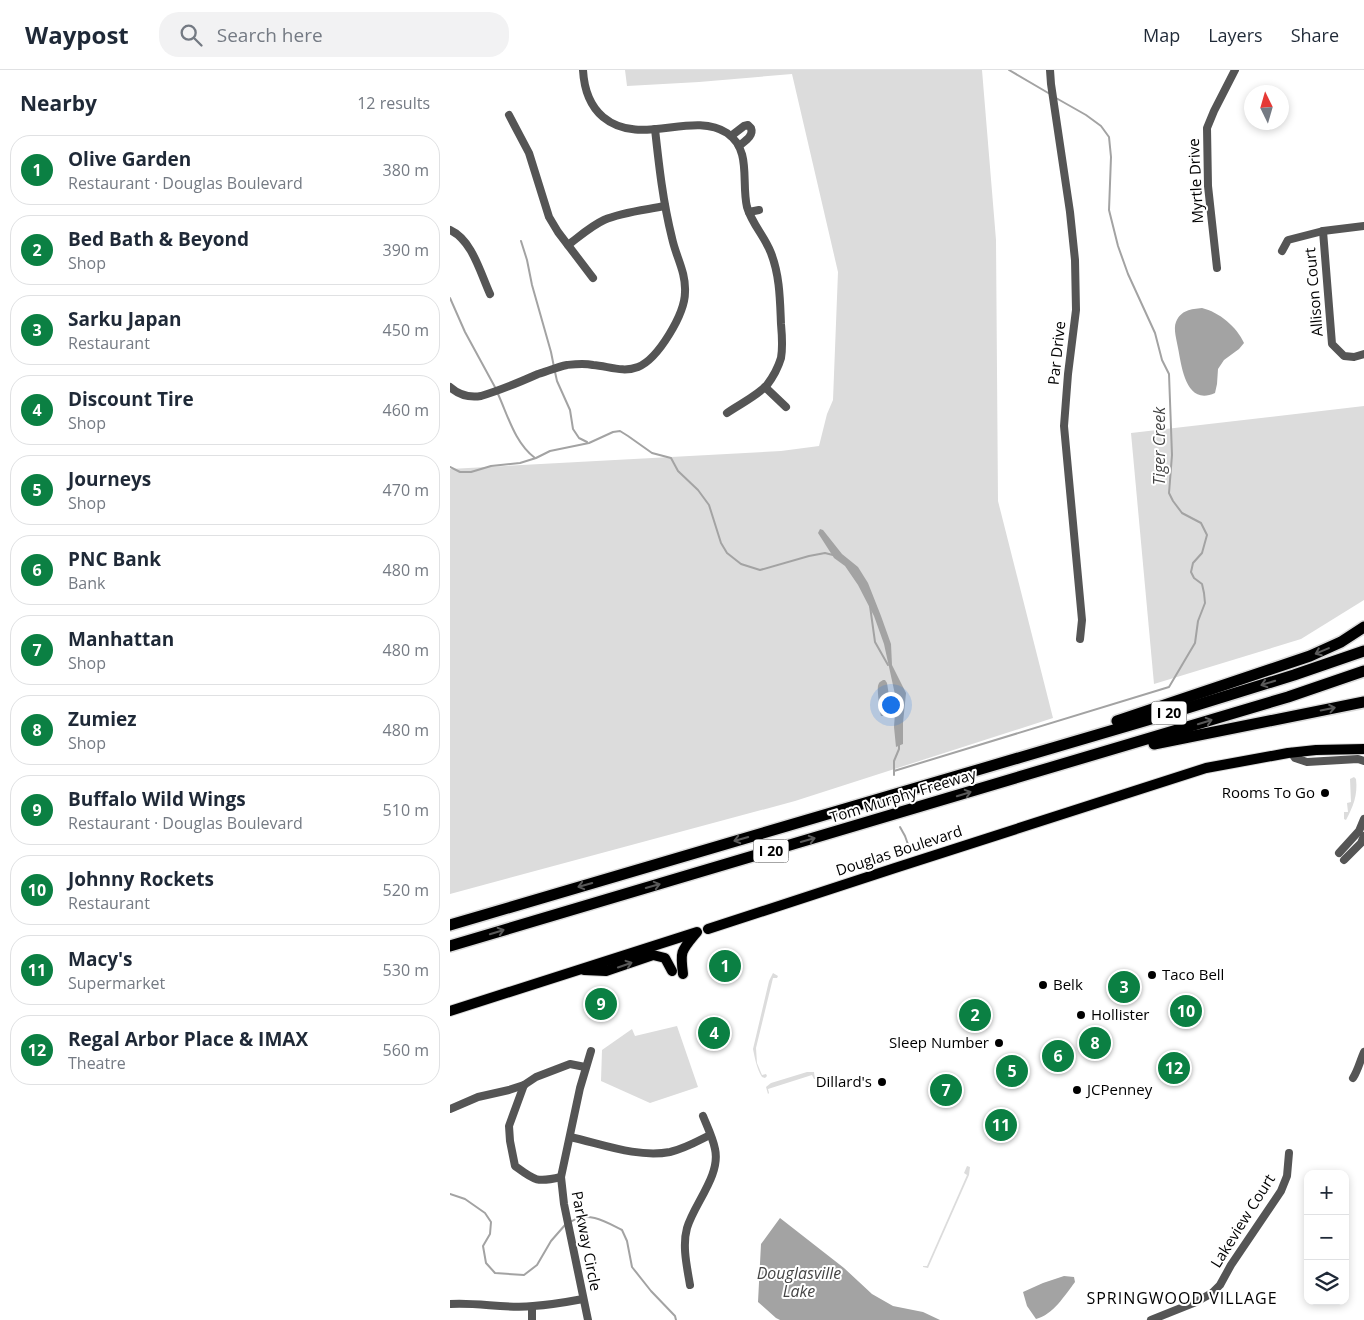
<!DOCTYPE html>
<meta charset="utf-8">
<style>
:root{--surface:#fff;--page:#f2f2f3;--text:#1f2937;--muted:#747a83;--line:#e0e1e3;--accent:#0b8043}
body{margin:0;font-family:"Open Sans",sans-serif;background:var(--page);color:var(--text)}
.controls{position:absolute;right:15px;bottom:15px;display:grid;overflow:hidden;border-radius:10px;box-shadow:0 2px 8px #0003}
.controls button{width:45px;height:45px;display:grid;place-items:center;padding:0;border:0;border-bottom:1px solid var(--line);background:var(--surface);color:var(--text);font:25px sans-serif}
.compass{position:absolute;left:794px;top:15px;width:45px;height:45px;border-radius:50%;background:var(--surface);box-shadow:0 2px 8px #0003;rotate:355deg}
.you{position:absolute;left:440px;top:634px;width:18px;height:18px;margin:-12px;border:4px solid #fff;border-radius:50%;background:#1a73e8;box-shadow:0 0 0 8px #1a73e833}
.badge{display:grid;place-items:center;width:32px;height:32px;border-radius:50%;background:var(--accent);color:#fff;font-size:16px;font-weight:700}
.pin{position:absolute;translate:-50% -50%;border:2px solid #fff;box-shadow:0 1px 5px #0006}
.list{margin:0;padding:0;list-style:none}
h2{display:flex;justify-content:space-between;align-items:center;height:65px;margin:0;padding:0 20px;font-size:21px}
h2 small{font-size:16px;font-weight:400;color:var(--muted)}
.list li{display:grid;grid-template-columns:32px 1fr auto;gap:15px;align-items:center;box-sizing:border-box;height:70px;margin:0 10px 10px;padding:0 10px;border:1px solid var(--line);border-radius:20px}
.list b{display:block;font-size:19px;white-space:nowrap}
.list p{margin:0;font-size:16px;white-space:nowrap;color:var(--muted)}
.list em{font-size:16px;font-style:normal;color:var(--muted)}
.icon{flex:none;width:28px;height:28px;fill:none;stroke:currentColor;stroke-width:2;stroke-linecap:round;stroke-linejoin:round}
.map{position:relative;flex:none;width:914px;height:1250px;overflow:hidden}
header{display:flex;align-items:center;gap:30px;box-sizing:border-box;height:70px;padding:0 25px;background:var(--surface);border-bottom:1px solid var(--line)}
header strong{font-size:24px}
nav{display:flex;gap:28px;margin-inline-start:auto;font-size:18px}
.search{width:350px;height:45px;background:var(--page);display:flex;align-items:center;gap:12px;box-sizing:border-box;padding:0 18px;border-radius:20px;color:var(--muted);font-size:19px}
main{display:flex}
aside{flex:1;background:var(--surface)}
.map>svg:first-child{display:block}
.green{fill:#dcdcdc}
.water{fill:#a3a3a3}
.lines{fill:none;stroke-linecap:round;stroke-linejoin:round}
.stream{stroke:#a3a3a3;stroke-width:2}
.major-casing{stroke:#dbdbdb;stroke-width:12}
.highway-casing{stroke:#dbdbdb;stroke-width:14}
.minor{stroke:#555;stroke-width:8}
.major{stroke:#000;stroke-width:10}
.highway{stroke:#000;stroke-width:11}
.oneway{stroke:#595959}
.poi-dot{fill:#000;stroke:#fff;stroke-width:2}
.labels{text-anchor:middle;stroke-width:4;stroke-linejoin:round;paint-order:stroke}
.shield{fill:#fff;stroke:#4c4c4c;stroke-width:1}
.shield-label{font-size:14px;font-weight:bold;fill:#000}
.street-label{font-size:15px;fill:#000;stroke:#fff}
.poi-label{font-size:15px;fill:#000;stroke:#fff;text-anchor:start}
.water-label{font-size:16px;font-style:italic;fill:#444;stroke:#fff}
.neighbourhood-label{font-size:16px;letter-spacing:1px;fill:#000;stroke:#fff}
</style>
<header>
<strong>Waypost</strong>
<div class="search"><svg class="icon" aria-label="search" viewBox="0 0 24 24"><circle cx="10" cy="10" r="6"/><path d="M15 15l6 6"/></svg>Search here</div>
<nav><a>Map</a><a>Layers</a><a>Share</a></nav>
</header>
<main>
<aside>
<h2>Nearby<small>12 results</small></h2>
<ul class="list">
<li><span class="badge">1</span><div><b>Olive Garden</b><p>Restaurant · Douglas Boulevard</p></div><em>380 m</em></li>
<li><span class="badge">2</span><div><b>Bed Bath &amp; Beyond</b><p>Shop</p></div><em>390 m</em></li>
<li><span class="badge">3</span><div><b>Sarku Japan</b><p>Restaurant</p></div><em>450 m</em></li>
<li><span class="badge">4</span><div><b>Discount Tire</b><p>Shop</p></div><em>460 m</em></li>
<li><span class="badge">5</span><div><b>Journeys</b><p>Shop</p></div><em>470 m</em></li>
<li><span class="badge">6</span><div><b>PNC Bank</b><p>Bank</p></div><em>480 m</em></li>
<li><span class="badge">7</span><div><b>Manhattan</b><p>Shop</p></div><em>480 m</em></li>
<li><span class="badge">8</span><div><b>Zumiez</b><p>Shop</p></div><em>480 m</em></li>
<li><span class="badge">9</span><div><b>Buffalo Wild Wings</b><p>Restaurant · Douglas Boulevard</p></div><em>510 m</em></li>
<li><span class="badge">10</span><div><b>Johnny Rockets</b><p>Restaurant</p></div><em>520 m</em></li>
<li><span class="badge">11</span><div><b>Macy's</b><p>Supermarket</p></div><em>530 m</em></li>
<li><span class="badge">12</span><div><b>Regal Arbor Place &amp; IMAX</b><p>Theatre</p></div><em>560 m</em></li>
</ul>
</aside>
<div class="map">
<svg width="914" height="1250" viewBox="0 0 914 1250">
<rect width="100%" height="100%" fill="#fff"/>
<g class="green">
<polygon points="175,0 532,0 546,170 548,431 603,648 345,731 0,824 0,399 331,381 369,376 377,344 383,330 388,202 342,4 249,12 177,16"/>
<polygon points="914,336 914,530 851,569 704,614 681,363"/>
<path d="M 904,707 L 906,709 C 908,725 903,737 896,750 L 894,749 L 894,742 L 898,742 L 897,733 L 901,732 L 900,709 Z"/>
<path d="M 323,903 L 328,906 L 327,908 L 323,908 L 306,978 L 307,993 L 312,1005 L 316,1004 L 317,1006 L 315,1008 L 312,1007 C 307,999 305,989 303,979 L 319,911 Z"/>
<polygon points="227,956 248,1017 200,1033 151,1011 152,980 182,959 185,966"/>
<polygon points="357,1002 364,1002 365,1009 364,1009 362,1005 318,1019 319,1023 318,1024 316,1017 321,1013"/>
<polygon points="517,1096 520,1097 519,1105 478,1198 473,1197 473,1196 477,1196 517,1105 514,1103"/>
</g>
<g class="water">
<path d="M 752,238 C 769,242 787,257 794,273 L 789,279 L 774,290 L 768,299 L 767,314 L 765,323 C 736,336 732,298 728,278 C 727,271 723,259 726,252 C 731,240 741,239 752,238 Z"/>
<polygon points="370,459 373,460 392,484 408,497 418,513 431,546 441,574 442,595 456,623 453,653 453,674 446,677 444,657 446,629 434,574 424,546 408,515 395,496 384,488 368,463"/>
<path d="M 433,610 L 435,610 L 437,613 L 440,632 L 440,645 L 438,646 L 431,646 C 430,641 427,621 428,616 C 429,612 430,612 433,610 Z"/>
<polygon points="330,1148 394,1198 422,1224 443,1236 473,1242 490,1250 330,1250 326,1248 308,1232 311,1174"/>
<path d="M 614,1206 L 624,1207 L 625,1212 C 615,1225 603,1245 586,1249 L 577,1236 L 573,1222 L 593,1213 Z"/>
</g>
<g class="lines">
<g class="stream">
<polyline points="559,0 600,24"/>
<polyline points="71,171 77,190 82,215 101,282 104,297"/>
<polyline points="0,228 15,262 46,319"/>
<polyline points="105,302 107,311 120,340 123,359 129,368 137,372"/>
<path d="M 48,324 C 58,346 65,373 85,388"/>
<polyline points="0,397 10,402 21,402 41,396 70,393 86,388 100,381 139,373 163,362 170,361 178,366 202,383 221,388 228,401 248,420 259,435 271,473 277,483 291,494 310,500 359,486 375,483 383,485"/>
<polyline points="420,536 425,572 438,595"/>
<polyline points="444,701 719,617 745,573 748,551 755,533 754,523 752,514 744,508 741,502 743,493 752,483 757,465 751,453 732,443 723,431 719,423 722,385 719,304 712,290 705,263 678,204 668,176 659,140 661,87 659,67 651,56 636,45 606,28"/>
<polyline points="444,705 444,691 449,679 449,674"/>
<polyline points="450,757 455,766 460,780"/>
<polyline points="0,1124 15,1129 35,1143 41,1152 40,1164 33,1176 36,1193 45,1203 74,1205 87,1195 101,1171 115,1155"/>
<path d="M 122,1151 C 139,1141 156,1152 172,1160 L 177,1171 L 182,1197 L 201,1221 L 225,1246 L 226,1250"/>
</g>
<g class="major-casing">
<g id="major">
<polyline points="258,859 445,798 756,698 838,683 866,680 914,679"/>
<polyline points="134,900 156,901 203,885 215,888 222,901"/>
<path d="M 233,904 C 230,881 231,881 246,863"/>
<polyline points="0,941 247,862"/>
</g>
</g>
<g class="highway-casing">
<g id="highway">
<polyline points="667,651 860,586 891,572 914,557"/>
<polyline points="704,674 914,632"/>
<polyline points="0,855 718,644 844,605 914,581"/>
<polyline points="0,876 838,627 914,601"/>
</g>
</g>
<g class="minor">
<path d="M 133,0 C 134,18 139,35 153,47 C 190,78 242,40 277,63 C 302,80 291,112 297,137 C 302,154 315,167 321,183 C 330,206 330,231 331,254 C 332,265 333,277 331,288 C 328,298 323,307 317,315 C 307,326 290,334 277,343"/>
<polyline points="600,0 601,14 620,142 625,190 626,240 618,304 614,356 632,550 630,569"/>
<polyline points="59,45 79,83 99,147 108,162 143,208"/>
<path d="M 281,66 L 294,56 L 298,55 L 301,58 C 304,66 295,71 289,76"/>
<polyline points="299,142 309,140"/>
<path d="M 0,160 C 22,170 30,202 40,224"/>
<polyline points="873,161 882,274 894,286 904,287 914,284"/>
<path d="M 118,175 C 130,166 141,156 154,150 C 172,142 195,140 215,136"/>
<polyline points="832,181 838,170 873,161 914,156"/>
<polyline points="767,198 758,116 757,58 764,41 785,0"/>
<path d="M 0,317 C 9,325 19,328 31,326 C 51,320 70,312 88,304 C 98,301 107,297 117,295 C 126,294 134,293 143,295 C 158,296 173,303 188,297 C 208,289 235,244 235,222 C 236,202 226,187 222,168 C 213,132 209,96 205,59"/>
<polyline points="315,317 336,337"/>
<polyline points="841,682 845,688 857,692 908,689 914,691"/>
<polyline points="889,783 909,761 914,749"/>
<polyline points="894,790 911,773 914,766"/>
<path d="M 903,1008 C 908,1000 910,991 914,982"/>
<polyline points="0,1039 28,1027 59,1020 74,1015"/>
<path d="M 120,1067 C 152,1074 187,1088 220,1082 C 234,1079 248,1071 260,1065"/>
<path d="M 111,1107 C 86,1113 84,1110 65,1096 L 60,1071 L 59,1056 L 74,1015 L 86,1007 L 120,994 L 135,997"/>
<path d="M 240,1215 C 237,1197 232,1176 237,1158 C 244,1134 271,1105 265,1079 C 263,1068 257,1056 253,1046"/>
<path d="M 0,1234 C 28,1232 55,1239 83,1236 C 99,1235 117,1232 133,1229"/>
<polyline points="82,1237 82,1250"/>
<polyline points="138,1250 114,1134 111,1107 130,1018 141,981"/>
<polyline points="701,1250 746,1232 762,1223 770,1215 781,1195 831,1121 837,1106 839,1083"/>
</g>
<use href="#major" class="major"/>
<use href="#highway" class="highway"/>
</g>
<defs><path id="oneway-shaft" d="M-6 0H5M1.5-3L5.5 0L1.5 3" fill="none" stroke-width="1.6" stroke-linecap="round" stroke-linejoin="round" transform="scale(1.25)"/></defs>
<g class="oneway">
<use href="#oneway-shaft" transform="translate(872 581) rotate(157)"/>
<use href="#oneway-shaft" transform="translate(818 613) rotate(163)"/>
<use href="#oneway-shaft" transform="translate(878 639) rotate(-11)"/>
<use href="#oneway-shaft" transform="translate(755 652) rotate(-17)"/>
<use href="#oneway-shaft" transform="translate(514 724) rotate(-17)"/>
<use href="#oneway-shaft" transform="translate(291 769) rotate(164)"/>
<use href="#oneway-shaft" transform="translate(358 770) rotate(-16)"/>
<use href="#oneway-shaft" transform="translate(135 815) rotate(164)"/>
<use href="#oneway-shaft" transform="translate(203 816) rotate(-16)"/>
<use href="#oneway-shaft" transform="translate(47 862) rotate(-17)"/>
<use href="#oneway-shaft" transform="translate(175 895) rotate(-19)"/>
</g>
<g class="poi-dot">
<circle cx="875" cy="723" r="5"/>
<circle cx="702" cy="905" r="5"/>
<circle cx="593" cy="915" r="5"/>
<circle cx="631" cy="945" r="5"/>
<circle cx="549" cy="973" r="5"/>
<circle cx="432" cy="1012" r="5"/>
<circle cx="627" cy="1020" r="5"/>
</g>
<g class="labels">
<g class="shield">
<rect x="701.5" y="631.5" width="35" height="23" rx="4"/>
<rect x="303.5" y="769.5" width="35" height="23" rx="4"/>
</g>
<g class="shield-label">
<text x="719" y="648">I 20</text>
<text x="321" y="786">I 20</text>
</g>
<g class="street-label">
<text transform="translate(746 111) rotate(-93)" y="5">Myrtle Drive</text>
<text transform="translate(864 222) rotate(-95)" y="5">Allison Court</text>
<text transform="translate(607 283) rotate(-84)" y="5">Par Drive</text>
<text transform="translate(453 726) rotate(-17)" y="5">Tom Murphy Freeway</text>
<text transform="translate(449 781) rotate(-18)" y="5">Douglas Boulevard</text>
<text transform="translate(793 1151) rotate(-58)" y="5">Lakeview Court</text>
<text transform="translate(136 1171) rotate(79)" y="5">Parkway Circle</text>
</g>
<g class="poi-label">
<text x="865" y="728" text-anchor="end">Rooms To Go</text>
<text x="712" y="910">Taco Bell</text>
<text x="603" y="920">Belk</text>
<text x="641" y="950">Hollister</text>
<text x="539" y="978" text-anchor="end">Sleep Number</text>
<text x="422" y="1017" text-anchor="end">Dillard's</text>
<text x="637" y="1025">JCPenney</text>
</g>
<g class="water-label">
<text transform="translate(709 376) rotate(-90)" y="6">Tiger Creek</text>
<text x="349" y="1209">Douglasville<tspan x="349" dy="18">Lake</tspan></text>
</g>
<g class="neighbourhood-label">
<text x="732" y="1234">SPRINGWOOD VILLAGE</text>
</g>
</g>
</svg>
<div class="controls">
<button>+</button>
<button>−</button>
<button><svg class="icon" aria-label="layers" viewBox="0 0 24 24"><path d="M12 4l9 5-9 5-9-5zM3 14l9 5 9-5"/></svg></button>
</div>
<svg class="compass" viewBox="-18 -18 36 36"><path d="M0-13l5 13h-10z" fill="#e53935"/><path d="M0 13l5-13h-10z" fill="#747a83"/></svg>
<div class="you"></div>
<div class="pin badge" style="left:275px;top:896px">1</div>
<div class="pin badge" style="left:525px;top:945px">2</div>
<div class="pin badge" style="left:674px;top:917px">3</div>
<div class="pin badge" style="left:264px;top:963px">4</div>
<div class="pin badge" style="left:562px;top:1001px">5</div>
<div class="pin badge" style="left:608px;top:986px">6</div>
<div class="pin badge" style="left:496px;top:1020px">7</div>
<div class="pin badge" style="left:645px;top:973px">8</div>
<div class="pin badge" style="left:151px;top:934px">9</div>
<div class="pin badge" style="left:736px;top:941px">10</div>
<div class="pin badge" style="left:551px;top:1055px">11</div>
<div class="pin badge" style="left:724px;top:998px">12</div>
</div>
</main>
